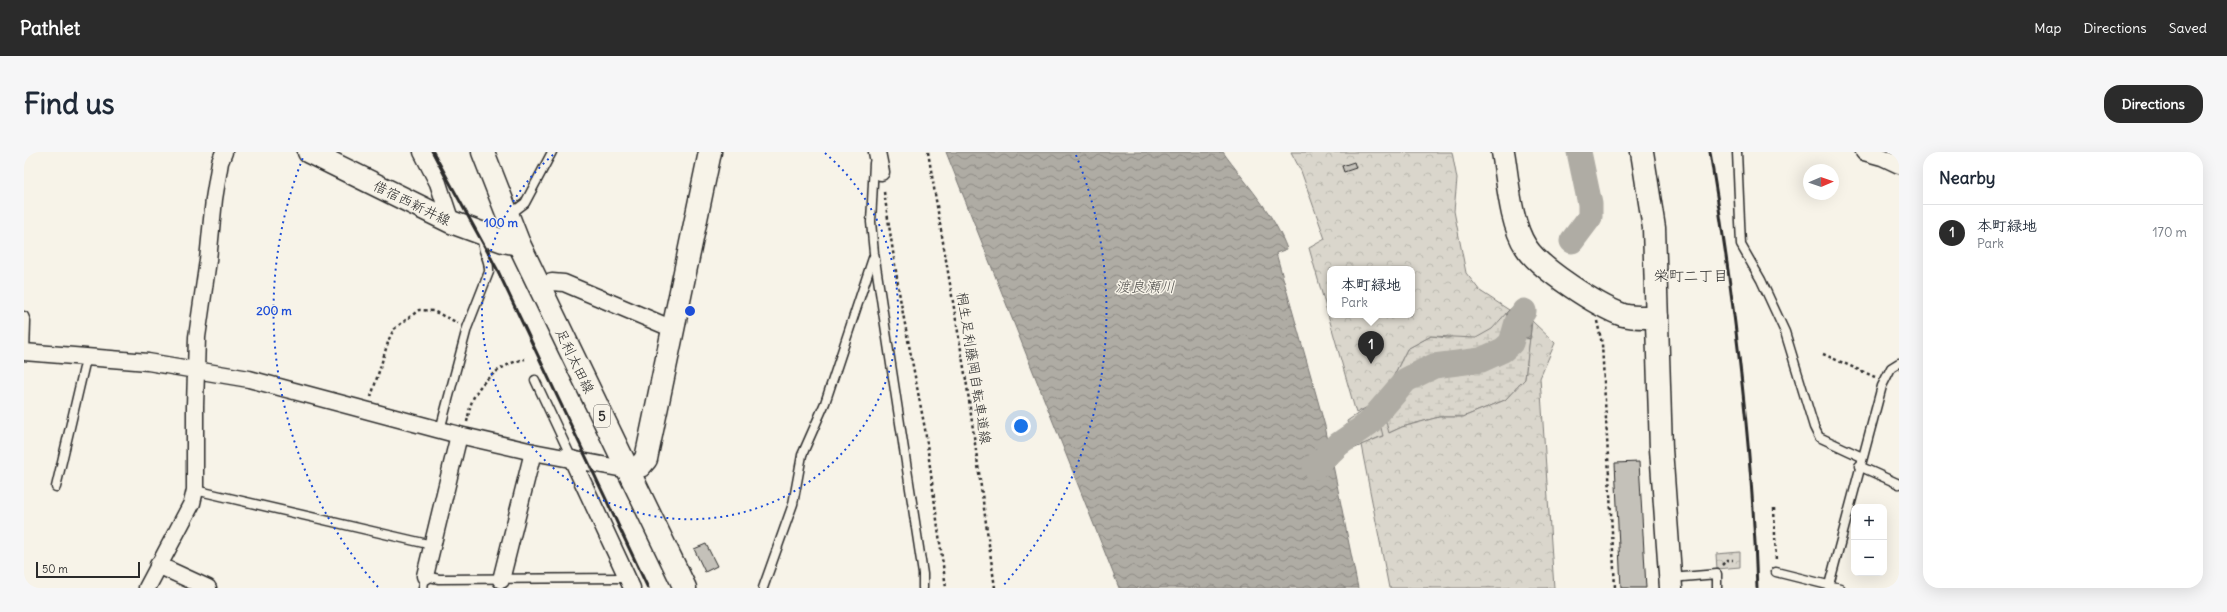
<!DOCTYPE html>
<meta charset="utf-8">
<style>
:root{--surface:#fff;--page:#f6f6f7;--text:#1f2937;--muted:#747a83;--line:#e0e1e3;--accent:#2b2b2b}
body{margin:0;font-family:Delius,"Klee One",sans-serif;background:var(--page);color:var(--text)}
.controls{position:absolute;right:12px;bottom:12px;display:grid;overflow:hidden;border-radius:8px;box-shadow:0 4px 16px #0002}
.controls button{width:36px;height:36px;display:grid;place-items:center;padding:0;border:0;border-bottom:1px solid var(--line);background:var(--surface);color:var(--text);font:20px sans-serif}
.compass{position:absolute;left:1779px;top:12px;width:36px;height:36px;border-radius:50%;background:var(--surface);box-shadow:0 4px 16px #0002;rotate:88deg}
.scale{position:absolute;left:12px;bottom:10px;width:104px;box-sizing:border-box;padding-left:4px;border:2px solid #2b2b2b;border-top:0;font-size:11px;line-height:14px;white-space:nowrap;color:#2b2b2b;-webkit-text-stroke:3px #f7f3e8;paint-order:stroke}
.you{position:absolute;left:997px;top:274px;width:14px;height:14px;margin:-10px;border:3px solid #fff;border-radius:50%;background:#1a73e8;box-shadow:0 0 0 6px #1a73e833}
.badge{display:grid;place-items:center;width:26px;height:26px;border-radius:50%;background:var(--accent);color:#fff;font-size:13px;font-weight:700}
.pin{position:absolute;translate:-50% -33px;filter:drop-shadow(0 1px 2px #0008)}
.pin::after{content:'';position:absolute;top:21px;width:14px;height:12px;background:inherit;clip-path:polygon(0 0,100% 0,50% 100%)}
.popup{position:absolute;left:1303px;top:114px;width:88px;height:52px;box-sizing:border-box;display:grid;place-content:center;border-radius:8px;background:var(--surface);filter:drop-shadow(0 1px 3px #0005);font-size:13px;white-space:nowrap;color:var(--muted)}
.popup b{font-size:15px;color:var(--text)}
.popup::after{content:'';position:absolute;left:50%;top:100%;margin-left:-8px;border:8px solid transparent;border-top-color:var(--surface)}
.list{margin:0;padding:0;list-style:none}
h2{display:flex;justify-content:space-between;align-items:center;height:52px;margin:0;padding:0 16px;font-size:17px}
h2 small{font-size:13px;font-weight:400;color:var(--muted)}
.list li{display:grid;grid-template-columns:26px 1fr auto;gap:12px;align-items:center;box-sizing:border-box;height:56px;padding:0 16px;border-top:1px solid var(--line)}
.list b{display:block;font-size:15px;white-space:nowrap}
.list p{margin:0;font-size:13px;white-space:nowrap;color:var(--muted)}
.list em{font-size:13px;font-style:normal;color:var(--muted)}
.map{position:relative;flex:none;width:1875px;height:436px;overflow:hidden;border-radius:16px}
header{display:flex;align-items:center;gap:24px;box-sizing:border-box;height:56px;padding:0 20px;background:var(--accent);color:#fff}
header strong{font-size:19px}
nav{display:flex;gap:22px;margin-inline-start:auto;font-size:14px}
.intro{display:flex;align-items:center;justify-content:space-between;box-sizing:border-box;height:96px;padding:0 24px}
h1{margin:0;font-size:28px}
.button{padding:10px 18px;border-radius:16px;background:var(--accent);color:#fff;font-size:14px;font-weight:700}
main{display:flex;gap:24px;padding:0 24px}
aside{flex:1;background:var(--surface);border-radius:16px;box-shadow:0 4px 16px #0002}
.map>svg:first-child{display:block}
.wetland{fill:url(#wetland-marsh);stroke:#82807c}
.park{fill:url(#park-crowns);stroke:#82807c;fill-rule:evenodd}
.water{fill:url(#water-waves);stroke:#7a7874}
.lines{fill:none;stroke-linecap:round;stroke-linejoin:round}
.river{stroke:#afaca4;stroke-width:25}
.building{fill:#c4c1b9;stroke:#2b2b2b}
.lane-casing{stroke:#2b2b2b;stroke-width:11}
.street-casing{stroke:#2b2b2b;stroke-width:19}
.secondary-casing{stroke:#2b2b2b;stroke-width:25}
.primary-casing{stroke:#2b2b2b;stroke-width:25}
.path{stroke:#2b2b2b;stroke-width:2.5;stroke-dasharray:3 3;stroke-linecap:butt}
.lane{stroke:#f7f3e8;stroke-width:8}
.street{stroke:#f7f3e8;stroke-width:16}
.secondary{stroke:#f7f3e8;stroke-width:22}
.primary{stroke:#f7f3e8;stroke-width:22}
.rail{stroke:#2b2b2b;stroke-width:3}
.ring{fill:none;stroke:#1d4ed8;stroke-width:2;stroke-dasharray:2 4}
.labels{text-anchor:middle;stroke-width:3;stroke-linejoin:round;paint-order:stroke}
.shield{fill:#f7f3e8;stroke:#686764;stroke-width:1}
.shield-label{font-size:13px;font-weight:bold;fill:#2b2b2b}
.street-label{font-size:14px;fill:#2b2b2b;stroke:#f7f3e8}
.neighbourhood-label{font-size:15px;fill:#2b2b2b;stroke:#f7f3e8}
.water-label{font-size:15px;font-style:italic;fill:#53524f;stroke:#f7f3e8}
.centre{fill:#1d4ed8;stroke:#f7f3e8;stroke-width:2}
.ring-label{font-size:12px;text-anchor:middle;font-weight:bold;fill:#1d4ed8;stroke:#f7f3e8;stroke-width:3;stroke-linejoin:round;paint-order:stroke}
</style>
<header>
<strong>Pathlet</strong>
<nav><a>Map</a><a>Directions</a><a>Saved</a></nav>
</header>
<div class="intro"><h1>Find us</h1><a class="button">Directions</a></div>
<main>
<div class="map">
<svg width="1875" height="436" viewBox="0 0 1875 436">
<defs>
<pattern id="wetland-marsh" width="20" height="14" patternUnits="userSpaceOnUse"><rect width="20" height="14" fill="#dad6cc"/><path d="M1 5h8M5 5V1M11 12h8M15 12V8" fill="none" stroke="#bbb8af"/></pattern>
<pattern id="park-crowns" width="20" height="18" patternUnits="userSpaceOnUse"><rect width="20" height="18" fill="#dad6cc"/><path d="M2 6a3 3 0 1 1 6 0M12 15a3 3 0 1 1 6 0" fill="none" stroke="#bbb8af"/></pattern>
<pattern id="water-waves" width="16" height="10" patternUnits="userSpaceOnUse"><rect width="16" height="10" fill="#afaca4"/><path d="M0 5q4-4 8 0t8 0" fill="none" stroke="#8f8c86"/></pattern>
</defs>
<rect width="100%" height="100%" fill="#f7f3e8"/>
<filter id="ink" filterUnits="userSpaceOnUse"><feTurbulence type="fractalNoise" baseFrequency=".025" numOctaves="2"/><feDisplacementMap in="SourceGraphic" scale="8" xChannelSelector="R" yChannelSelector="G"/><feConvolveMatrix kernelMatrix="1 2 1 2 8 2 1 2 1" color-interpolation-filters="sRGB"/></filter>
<g filter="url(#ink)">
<polygon class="wetland" points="1482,161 1486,181 1506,187 1501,227 1481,248 1439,265 1415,265 1378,275 1329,297 1323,269 1362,243 1368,227 1383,197 1407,184 1424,186"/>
<g class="park">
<path d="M 1267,0 L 1428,0 L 1433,27 L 1430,59 L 1442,121 L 1456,139 L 1485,158 L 1468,177 L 1452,186 L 1407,184 L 1383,197 L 1368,227 L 1362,243 L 1356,248 L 1365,281 L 1378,275 L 1415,265 L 1439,265 L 1481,248 L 1501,227 L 1508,169 L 1531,191 L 1516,226 L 1530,436 L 1365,436 L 1337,293 L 1359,284 L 1351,251 L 1332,261 L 1285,96 L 1301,87 L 1277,19 ZM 1306,117 L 1388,117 L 1388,163 L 1306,163 Z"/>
<polygon points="1716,400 1716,415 1693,417 1692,402"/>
</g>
<g class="water">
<path d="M 922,0 L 1199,0 C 1221,31 1250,61 1263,97 L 1252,101 L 1301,274 L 1334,436 L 1095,436 Z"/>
<path d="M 1492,152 C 1508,165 1508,167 1506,187 L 1486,181 L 1482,161 Z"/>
</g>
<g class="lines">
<g class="river">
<polyline points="1548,89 1566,65 1566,52 1555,0"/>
<polyline points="1291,315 1315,292 1344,272 1382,228 1410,214 1457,208 1479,198 1487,191 1493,170 1500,159"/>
</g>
</g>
<g class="building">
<polygon points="1330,10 1332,16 1320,20 1318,14"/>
<polygon points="1615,310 1622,436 1597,436 1591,311"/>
<polygon points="682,392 693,414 681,420 670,397"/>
</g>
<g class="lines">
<g class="lane-casing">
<g id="lane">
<polyline points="1713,0 1717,93 1737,128 1761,180 1790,275 1795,285 1838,305"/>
<polyline points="850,11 847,70 850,101 899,422 899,436"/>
<polyline points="485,63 501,51 528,0"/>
<polyline points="0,164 2,169 1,201"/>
<polyline points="511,228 548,307"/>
<path d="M 416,278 L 443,176 L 465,120 C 466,103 455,100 460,83"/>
<polyline points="1835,314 1875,332"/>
<polyline points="32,335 62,207"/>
<polyline points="171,338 408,393"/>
<polyline points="1752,420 1816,436"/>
<polyline points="1647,426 1693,422 1693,436"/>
<polyline points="1805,433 1858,234 1867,216 1875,211"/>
<polyline points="399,436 401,424 415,427 603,426"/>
<polyline points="739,436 769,352 778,303 801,251 849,106"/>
</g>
</g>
<g class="street-casing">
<g id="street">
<polyline points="398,0 414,31 427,70"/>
<polyline points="853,0 857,20"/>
<polyline points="1840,0 1858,5 1875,13"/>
<polyline points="515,134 528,130 540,131 649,177"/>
<polyline points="0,200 124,210 225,227 435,283 509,300 605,318"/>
<polyline points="548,307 608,436"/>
<polyline points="134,413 184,436"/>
<polyline points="401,424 435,283"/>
<polyline points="477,428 509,300"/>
<polyline points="123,436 168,351 171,338 171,254 173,185 184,108 190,47 196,10 200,0"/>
</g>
</g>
<g class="secondary-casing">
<g id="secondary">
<polyline points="285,0 427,70 479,89 495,92"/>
<path d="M 1479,0 C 1484,28 1486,71 1502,95 C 1516,117 1574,154 1599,163 C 1610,166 1622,165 1633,165"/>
<polyline points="1618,0 1630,76 1637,297 1647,436"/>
<polyline points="605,318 616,314 622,307 686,0"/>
</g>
</g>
<g class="primary-casing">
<polyline id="primary" points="459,0 495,92 661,436"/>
</g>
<g class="path">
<polyline points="904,0 943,234 971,436"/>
<polyline points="860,40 876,146 901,277 922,436"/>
<polyline points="1573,169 1578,192 1591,436"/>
<polyline points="1799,202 1851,225"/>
<polyline points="347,245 365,187 370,177 395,158 409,159 434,171"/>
<path d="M 443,270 C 445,261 446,251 451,243 C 459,226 483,210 501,207"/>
<polyline points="1750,356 1752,410"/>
<polyline points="1698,413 1703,408 1709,408"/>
</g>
<use href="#lane" class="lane"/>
<use href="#street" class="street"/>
<use href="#secondary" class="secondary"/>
<use href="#primary" class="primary"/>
<g class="rail">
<polyline points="409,0 473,117 624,436"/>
<path d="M 1686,0 C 1710,145 1728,289 1733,436"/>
</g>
</g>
</g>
<g class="ring">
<path d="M801 1A208 208 0 1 1 531 1"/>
<path d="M354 435A416 416 0 0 1 280 3M1052 3A416 416 0 0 1 978 435"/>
</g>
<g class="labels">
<rect class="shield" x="570" y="253" width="16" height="22" rx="3"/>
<g class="shield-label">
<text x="578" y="269">5</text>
</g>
<g class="street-label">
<text transform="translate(388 51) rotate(26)" y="5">借宿西新井線</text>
<text transform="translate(551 209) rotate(64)" y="5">足利太田線</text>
<text transform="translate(950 216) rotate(81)" y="5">桐生足利藤岡自転車道線</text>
</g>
<g class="neighbourhood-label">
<text x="1667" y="129">栄町二丁目</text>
</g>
<g class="water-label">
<text x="1121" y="140">渡良瀬川</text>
</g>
</g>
<circle cx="666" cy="159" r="6" class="centre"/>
<g class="ring-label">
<text x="477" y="75">100 m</text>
<text x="250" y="163">200 m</text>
</g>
</svg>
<div class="controls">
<button>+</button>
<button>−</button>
</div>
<svg class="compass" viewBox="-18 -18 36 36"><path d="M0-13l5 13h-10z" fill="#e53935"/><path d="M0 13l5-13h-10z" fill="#747a83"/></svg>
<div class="scale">50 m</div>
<div class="you"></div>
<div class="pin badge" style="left:1347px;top:212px">1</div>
<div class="popup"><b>本町緑地</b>Park</div>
</div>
<aside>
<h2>Nearby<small></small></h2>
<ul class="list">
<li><span class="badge">1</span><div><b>本町緑地</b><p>Park</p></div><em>170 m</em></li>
</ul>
</aside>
</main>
